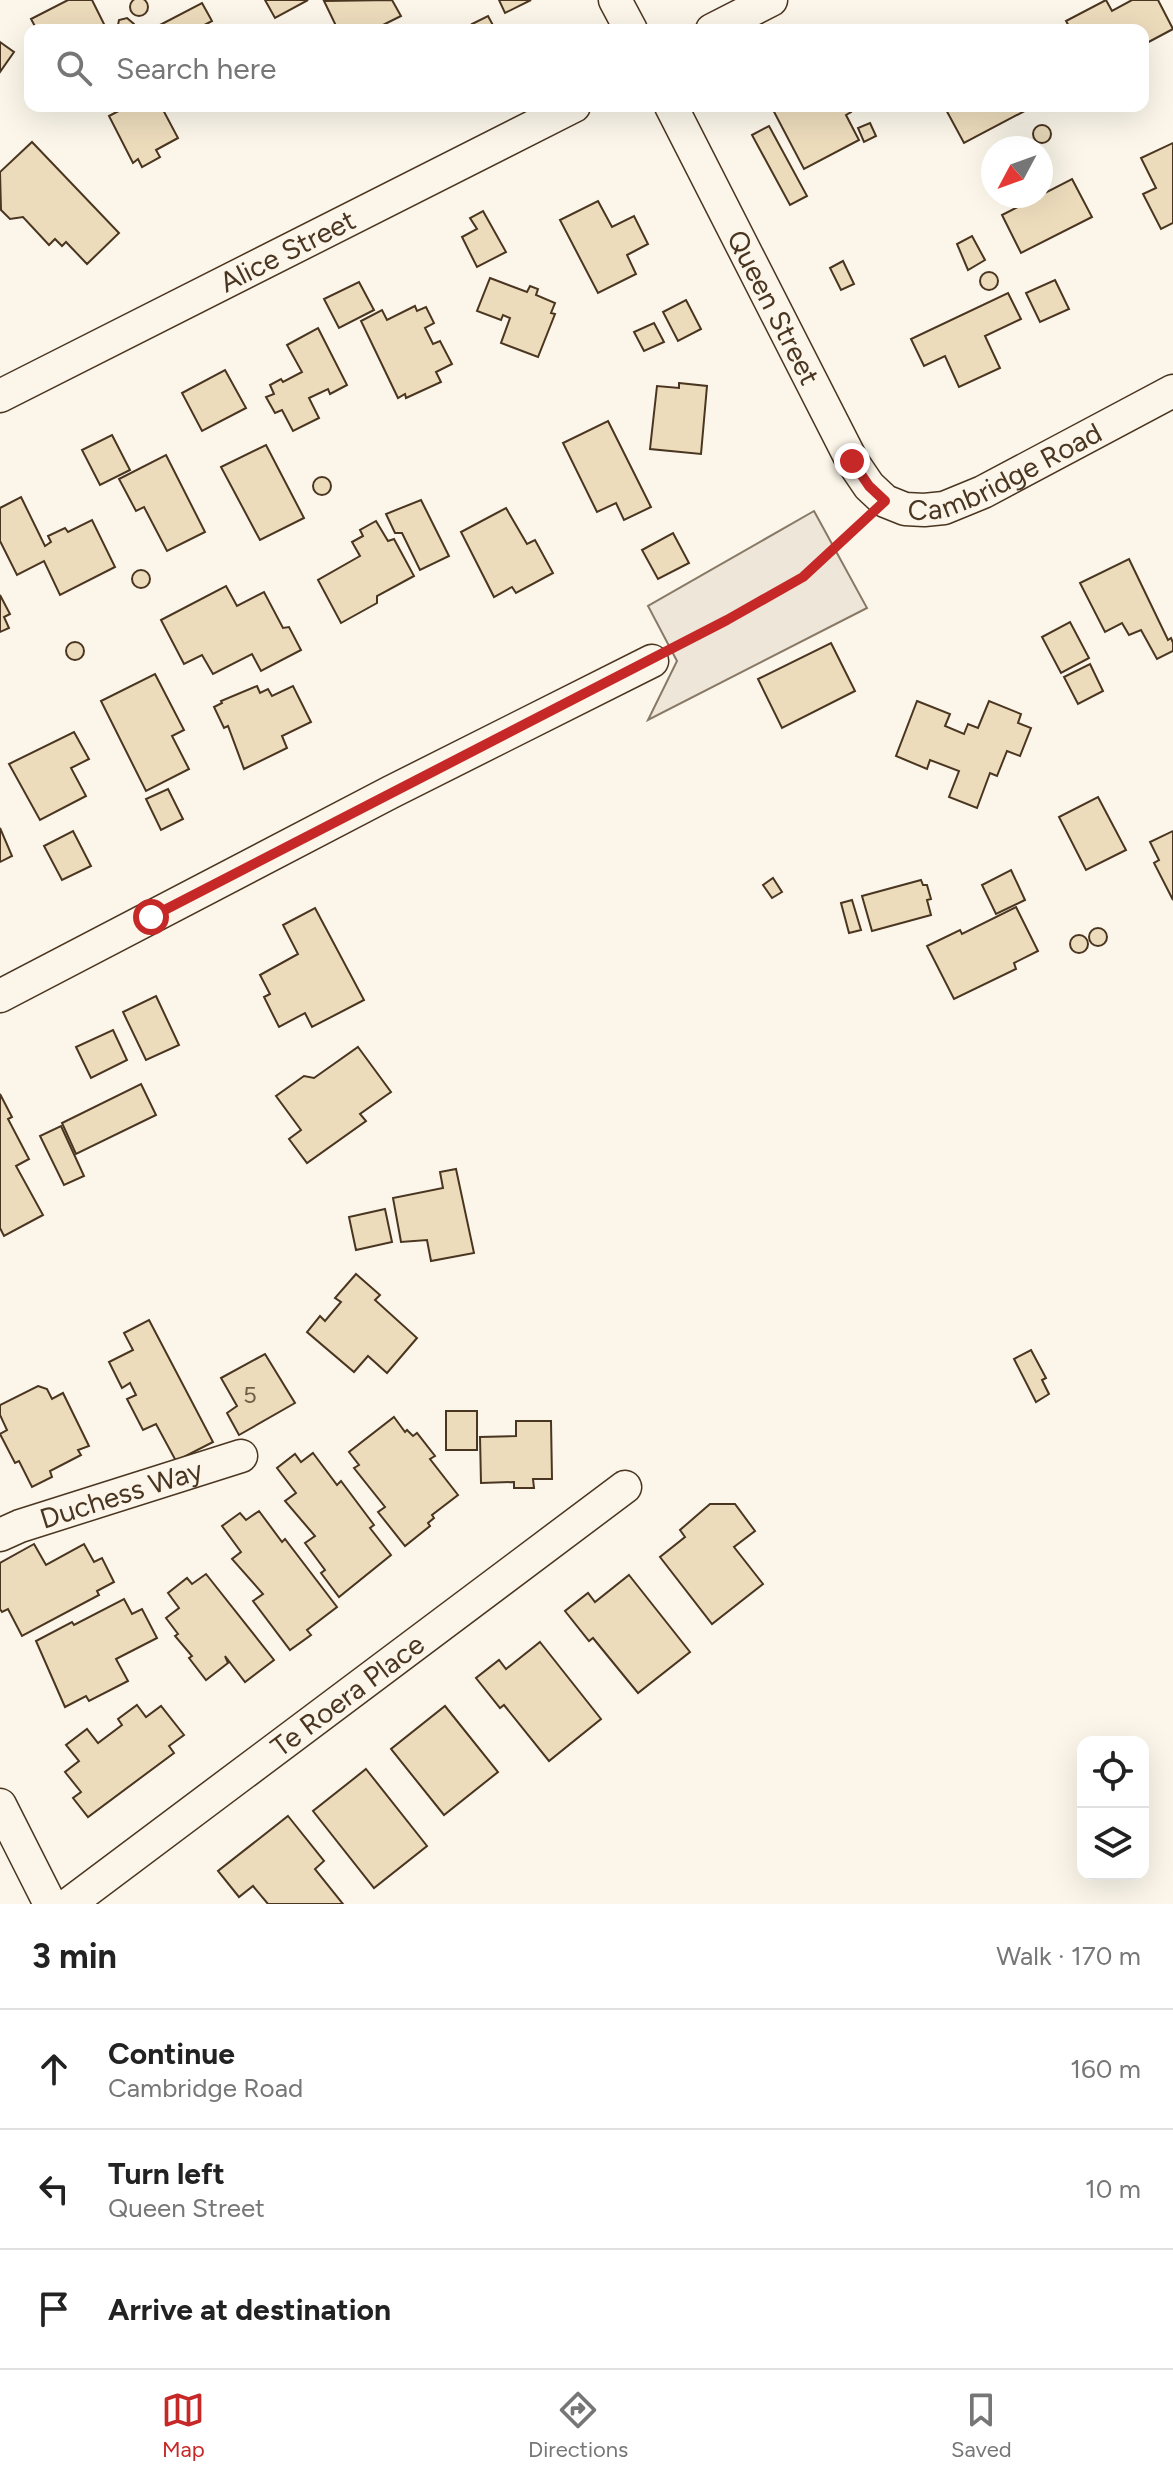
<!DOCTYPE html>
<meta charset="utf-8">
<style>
:root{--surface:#fff;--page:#f6f6f6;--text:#222;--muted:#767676;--line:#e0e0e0;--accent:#c62828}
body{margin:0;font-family:Figtree,sans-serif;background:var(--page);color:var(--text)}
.controls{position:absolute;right:24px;bottom:24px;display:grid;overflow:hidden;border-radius:16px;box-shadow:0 8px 32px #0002}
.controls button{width:72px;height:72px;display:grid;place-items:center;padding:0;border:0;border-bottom:2px solid var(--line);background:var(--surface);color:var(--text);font:40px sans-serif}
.compass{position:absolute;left:981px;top:136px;width:72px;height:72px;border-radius:50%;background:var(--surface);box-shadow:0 8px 32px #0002;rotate:229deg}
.stop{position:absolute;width:24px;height:24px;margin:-18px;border:6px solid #c62828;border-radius:50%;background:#fff}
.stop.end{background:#c62828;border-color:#fff;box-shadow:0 2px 8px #0008}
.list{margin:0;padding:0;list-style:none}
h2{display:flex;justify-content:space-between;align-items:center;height:104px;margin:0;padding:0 32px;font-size:34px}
h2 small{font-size:26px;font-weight:400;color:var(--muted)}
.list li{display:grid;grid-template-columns:52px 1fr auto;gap:24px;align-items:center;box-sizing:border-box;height:120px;padding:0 32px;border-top:2px solid var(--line)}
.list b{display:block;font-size:30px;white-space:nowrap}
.list p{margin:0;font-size:26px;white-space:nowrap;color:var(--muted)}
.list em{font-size:26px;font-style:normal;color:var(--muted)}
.icon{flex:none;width:44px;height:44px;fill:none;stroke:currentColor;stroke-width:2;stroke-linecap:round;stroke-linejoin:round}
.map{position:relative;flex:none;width:1173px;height:1904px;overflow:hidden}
.search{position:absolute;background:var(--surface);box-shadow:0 8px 32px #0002;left:24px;right:24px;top:24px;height:88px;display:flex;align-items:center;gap:20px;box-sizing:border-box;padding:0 28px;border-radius:16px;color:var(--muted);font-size:30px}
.sheet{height:464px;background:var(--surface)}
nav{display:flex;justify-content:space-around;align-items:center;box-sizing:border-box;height:112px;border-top:2px solid var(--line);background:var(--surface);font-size:22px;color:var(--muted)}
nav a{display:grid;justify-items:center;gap:4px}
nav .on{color:var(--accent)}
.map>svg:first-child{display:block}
.green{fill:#ede6d9;stroke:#887966;stroke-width:2}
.building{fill:#ecdcbc;stroke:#4a3520;stroke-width:2}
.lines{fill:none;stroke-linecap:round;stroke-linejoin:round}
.minor-casing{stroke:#4a3520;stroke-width:35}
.path{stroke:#7f6f5c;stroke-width:5;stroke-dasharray:6 4;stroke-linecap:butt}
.minor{stroke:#fbf6e9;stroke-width:32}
.route{stroke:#c62828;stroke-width:10}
.labels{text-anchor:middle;stroke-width:6;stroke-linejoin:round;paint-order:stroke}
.number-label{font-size:24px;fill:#725f47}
.street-label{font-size:28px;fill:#4a3520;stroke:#fbf6e9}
</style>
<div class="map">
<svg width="1173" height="1904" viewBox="0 0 1173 1904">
<rect width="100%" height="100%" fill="#fbf6e9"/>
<polygon class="green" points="814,511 867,608 648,720 677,661 648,606"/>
<g class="building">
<circle cx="139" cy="7" r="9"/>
<polygon points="68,0 92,0 106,28 37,30 31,19"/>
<polygon points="265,0 308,0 275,18"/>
<polygon points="392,0 401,16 373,30 338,30 324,1"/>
<polygon points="499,0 531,0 505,13"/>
<polygon points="1106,0 1112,11 1132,0 1158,0 1173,29 1143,45 1143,30 1071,30 1066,21"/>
<polygon points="202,3 212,21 195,30 160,30 158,26"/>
<polygon points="488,16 495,29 475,30 472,24"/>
<polygon points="127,18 134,24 134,30 117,30 119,20"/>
<polygon points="0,42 14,52 0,72"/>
<polygon points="128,106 161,106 178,138 156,150 160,157 142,167 138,159 133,163 109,116"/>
<polygon points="771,106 848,106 851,112 846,115 859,140 804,169"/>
<polygon points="944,106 1034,106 964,143"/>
<polygon points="870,123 876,136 864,142 858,128"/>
<circle cx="1042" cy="134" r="9"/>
<polygon points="769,126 807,196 790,205 752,135"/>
<polygon points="32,142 119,233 87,264 66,242 62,246 55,239 49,245 23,217 10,219 1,210 0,172"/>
<polygon points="1173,143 1173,223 1161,229 1143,194 1156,188 1141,158"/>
<polygon points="1072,179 1092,217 1021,253 1002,215"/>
<polygon points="598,201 612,227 634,216 648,244 627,255 636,274 598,293 560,220"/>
<polygon points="483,211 506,252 477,267 462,237 477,229 470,218"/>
<polygon points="972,236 985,260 968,270 957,244"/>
<polygon points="843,261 854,284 841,290 830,268"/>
<circle cx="989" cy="281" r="9"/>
<polygon points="490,278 527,292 530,286 538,289 536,295 555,303 551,313 555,314 538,357 501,343 510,318 503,315 501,320 477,311"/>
<polygon points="1055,280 1069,309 1040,322 1026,293"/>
<polygon points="359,282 374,310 339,328 324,299"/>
<polygon points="1008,293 1021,319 985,336 1000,368 959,387 945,356 924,366 911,339"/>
<polygon points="686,300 701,329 678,341 663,312"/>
<polygon points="415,306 417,311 426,307 434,323 425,328 433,344 440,341 452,364 436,372 441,382 406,398 405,394 398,398 361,321 382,310 387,320"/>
<polygon points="654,323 664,342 644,351 634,332"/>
<polygon points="318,328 347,385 330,394 328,389 309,398 319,418 293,431 282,410 275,413 266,397 274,394 270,385 281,379 283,382 302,372 287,345"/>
<polygon points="225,370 246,408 202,431 182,393"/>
<polygon points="679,383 707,386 701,454 650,449 657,386 679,388"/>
<polygon points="608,421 651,507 624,520 616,503 597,512 563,443"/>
<polygon points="112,435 130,470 100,485 82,450"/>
<polygon points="266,445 304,518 260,540 221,467"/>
<polygon points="166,455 205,532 167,551 144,507 136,511 119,479"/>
<circle cx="322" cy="486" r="9"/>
<polygon points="21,497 45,546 51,542 48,536 65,528 68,532 92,520 115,567 60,595 44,561 17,575 0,541 0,508"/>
<polygon points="421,500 449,556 420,570 402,533 395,533 386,514"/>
<polygon points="506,508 527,544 535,540 553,573 516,593 512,587 494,597 461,532"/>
<polygon points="376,521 388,541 394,539 414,576 377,596 377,603 341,623 318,580 360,556 352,542 363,536 360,530"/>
<polygon points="673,533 689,563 658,579 642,550"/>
<polygon points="1129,559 1168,640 1171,638 1173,643 1173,651 1157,659 1141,630 1129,635 1122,623 1105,632 1080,583"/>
<circle cx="141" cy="579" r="9"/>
<polygon points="226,586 237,606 264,592 283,628 289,627 301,650 261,671 252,654 213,674 202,655 184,664 161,620"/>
<polygon points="0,595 10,614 4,617 9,628 0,632"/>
<polygon points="1070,622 1089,658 1061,673 1042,637"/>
<circle cx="75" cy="651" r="9"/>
<polygon points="831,643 855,691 782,728 758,679"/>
<polygon points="1090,664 1103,691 1078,704 1064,677"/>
<polygon points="155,674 184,730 172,736 189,769 146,791 101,701"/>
<polygon points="257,686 260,693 268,689 272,696 293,686 311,722 282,736 287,748 244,769 228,726 224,728 214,707 222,703 221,701"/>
<polygon points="917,701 950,714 945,726 964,734 968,724 978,728 989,701 1021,714 1018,723 1031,728 1020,756 1007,751 997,776 990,773 977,808 949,797 959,771 930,760 927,769 896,756"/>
<polygon points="74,732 89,759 71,768 86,796 40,820 9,764"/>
<polygon points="168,789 183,819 161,830 146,799"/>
<polygon points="1098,797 1126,850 1086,870 1059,817"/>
<polygon points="0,828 12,856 0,862"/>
<polygon points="73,831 91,866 62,880 44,846"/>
<polygon points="1173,831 1173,900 1154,863 1159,860 1150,842"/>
<polygon points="1011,870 1025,900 996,914 982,885"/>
<polygon points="773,878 782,892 772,898 763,885"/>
<polygon points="921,880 923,885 927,885 931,899 927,900 931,915 872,931 862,896"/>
<polygon points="852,900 861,930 849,933 841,903"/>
<polygon points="1016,907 1038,951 1014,963 1016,969 954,999 927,946 960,930 962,934"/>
<polygon points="315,908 364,1000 312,1027 305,1013 279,1027 264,997 270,994 260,975 298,954 283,925"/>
<circle cx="1098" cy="937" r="9"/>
<circle cx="1079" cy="944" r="9"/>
<polygon points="156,996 179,1045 146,1060 123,1012"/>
<polygon points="113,1030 127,1060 91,1078 76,1047"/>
<polygon points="358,1047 391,1092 360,1114 366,1121 307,1163 289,1139 301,1130 276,1096 304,1076 314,1078"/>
<polygon points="141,1084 156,1115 76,1154 62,1123"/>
<polygon points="0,1094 12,1117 8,1119 29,1159 16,1166 43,1215 4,1236 0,1228"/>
<polygon points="61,1126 84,1176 64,1185 40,1136"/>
<polygon points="456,1169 474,1253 431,1261 427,1240 401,1242 393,1198 443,1188 440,1172"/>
<polygon points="385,1209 392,1242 356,1250 349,1217"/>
<polygon points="356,1274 380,1295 375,1300 417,1338 387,1373 368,1356 354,1372 307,1332 320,1316 325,1321 341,1302 335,1298"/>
<polygon points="149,1320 213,1442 176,1461 156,1424 143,1430 127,1399 136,1395 130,1383 122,1388 109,1362 133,1350 124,1333"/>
<polygon points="1031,1350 1046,1378 1042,1380 1049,1394 1036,1402 1014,1359"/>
<polygon points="265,1354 295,1403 239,1435 227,1413 237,1406 221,1378"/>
<polygon points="38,1386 47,1389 52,1399 63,1393 89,1446 78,1450 81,1455 50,1471 52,1477 32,1487 19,1461 15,1463 0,1434 7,1430 0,1415 0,1405"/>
<rect x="446" y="1411" width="31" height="39"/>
<polygon points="394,1417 405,1432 407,1430 413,1436 417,1433 435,1456 430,1459 458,1495 432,1515 434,1518 428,1523 430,1526 405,1546 378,1512 385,1507 354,1468 359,1465 349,1452"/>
<polygon points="516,1421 551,1421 552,1479 533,1479 534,1488 514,1488 514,1482 481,1483 480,1437 516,1436"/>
<polygon points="313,1453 337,1485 341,1481 374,1525 370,1528 391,1555 339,1597 321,1573 325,1570 305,1543 315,1536 285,1501 296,1493 277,1468 295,1454 301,1462"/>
<polygon points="710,1504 735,1504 755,1531 734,1547 763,1584 712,1624 660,1557 685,1537 680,1530"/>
<polygon points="259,1511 282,1542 285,1539 337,1607 307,1630 311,1635 290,1650 253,1601 263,1594 232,1559 241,1552 222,1526 240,1513 246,1520"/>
<polygon points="34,1544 46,1565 84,1544 94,1562 102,1558 114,1582 97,1591 99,1595 22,1636 8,1609 2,1612 0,1609 0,1563"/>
<polygon points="206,1574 274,1660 245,1682 225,1656 228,1663 206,1680 189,1658 192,1656 175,1636 178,1634 166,1618 179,1608 168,1593 187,1578 192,1584"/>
<polygon points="629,1575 690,1652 638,1693 593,1638 589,1641 565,1611 588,1593 595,1602"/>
<polygon points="124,1599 132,1614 142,1609 157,1638 116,1659 128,1681 89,1701 86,1696 65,1707 36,1641 72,1622 74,1625"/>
<polygon points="540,1642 601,1719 549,1761 504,1705 500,1708 476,1678 499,1660 506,1669"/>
<polygon points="137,1705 146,1717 161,1706 184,1735 169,1746 174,1753 88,1817 73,1798 81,1792 65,1772 79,1761 66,1745 87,1729 98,1743 122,1725 118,1719"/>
<polygon points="445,1706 498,1772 444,1815 391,1749"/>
<polygon points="366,1769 427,1846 374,1888 313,1811"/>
<polygon points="288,1816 324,1861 315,1869 343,1904 268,1904 253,1886 239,1897 218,1871"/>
</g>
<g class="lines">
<g class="minor-casing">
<g id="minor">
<polyline points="615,0 631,30"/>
<polyline points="712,30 771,0"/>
<path id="s1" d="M 671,106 L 852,461 L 869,486 L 885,501 L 905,509 L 924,510 L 944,508 L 983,492 L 1173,391"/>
<path id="s2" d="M 0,396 L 574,106"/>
<polyline points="0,996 391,792 652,661"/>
<path id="s3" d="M 0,1535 L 20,1526 L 241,1456"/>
<polyline points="0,1805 50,1904"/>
<path id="s4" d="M 69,1904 L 625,1487"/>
</g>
</g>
<polyline class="path" points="681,645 803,577 860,524"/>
<use href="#minor" class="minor"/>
</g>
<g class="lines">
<polyline class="route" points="151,917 727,620 803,577 885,501 869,486 852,461"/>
</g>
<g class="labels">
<g class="number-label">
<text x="250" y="1403">5</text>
</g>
<g class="street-label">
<text dy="10" stroke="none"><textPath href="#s2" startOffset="322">Alice Street</textPath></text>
<text dy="10" stroke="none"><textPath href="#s1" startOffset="226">Queen Street</textPath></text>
<text dy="10" stroke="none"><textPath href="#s1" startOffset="580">Cambridge Road</textPath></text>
<text dy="10" stroke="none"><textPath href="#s3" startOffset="128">Duchess Way</textPath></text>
<text dy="10" stroke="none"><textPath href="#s4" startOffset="348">Te Roera Place</textPath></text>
</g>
</g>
</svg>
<div class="controls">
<button><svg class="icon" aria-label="locate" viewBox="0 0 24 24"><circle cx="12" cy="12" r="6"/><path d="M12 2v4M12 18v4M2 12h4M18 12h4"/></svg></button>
<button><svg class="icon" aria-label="layers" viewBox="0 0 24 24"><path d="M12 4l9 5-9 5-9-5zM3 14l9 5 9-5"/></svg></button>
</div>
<svg class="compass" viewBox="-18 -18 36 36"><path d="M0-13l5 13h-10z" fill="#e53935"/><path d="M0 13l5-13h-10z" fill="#767676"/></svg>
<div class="stop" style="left:151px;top:917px"></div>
<div class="stop end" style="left:852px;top:461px"></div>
<div class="search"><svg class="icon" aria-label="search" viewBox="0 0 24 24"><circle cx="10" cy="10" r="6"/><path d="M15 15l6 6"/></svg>Search here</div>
</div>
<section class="sheet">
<h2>3 min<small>Walk · 170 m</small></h2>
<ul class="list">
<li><svg class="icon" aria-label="ahead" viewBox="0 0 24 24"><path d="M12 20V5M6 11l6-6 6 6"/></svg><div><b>Continue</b><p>Cambridge Road</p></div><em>160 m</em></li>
<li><svg class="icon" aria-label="left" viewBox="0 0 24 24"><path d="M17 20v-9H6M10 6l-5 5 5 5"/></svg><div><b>Turn left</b><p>Queen Street</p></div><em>10 m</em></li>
<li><svg class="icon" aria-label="arrive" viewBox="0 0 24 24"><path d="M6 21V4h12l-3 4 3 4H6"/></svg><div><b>Arrive at destination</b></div></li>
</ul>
</section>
<nav>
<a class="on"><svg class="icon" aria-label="map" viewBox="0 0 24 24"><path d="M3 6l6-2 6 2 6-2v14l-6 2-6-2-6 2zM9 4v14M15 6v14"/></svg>Map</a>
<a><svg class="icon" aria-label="directions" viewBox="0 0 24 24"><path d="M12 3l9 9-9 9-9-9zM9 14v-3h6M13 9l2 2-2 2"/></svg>Directions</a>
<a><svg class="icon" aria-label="saved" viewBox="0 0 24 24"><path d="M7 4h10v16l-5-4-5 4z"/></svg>Saved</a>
</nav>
